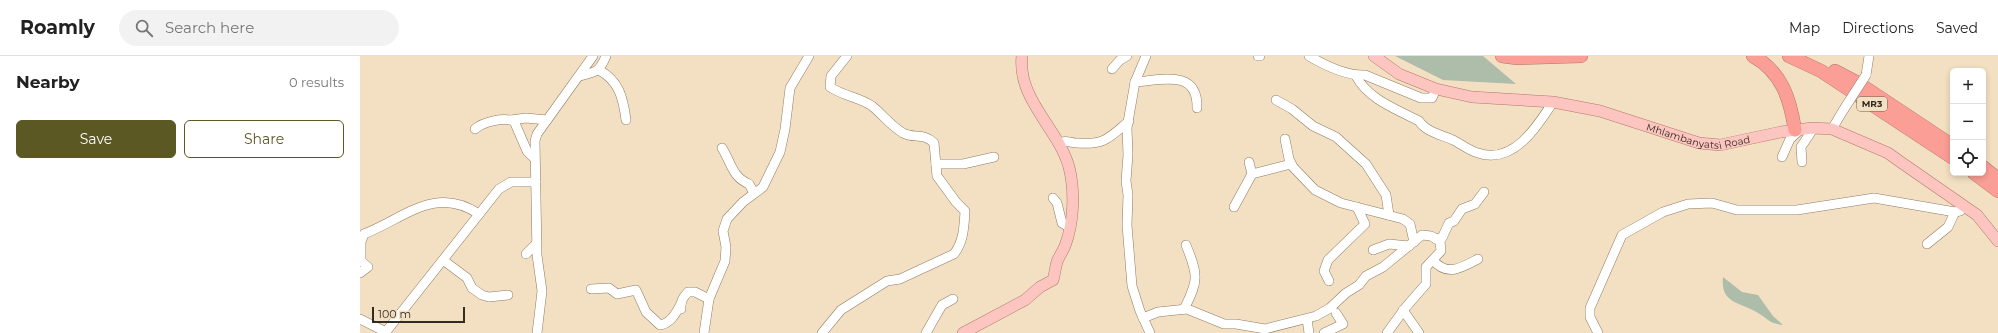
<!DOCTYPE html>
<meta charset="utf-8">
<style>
:root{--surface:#fff;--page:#f2f2f2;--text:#222;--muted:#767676;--line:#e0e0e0;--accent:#5b5824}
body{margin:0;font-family:Montserrat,sans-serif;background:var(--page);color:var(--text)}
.controls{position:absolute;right:12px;top:12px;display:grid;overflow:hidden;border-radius:6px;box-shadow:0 2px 6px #0003}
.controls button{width:36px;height:36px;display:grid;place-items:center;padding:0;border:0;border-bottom:1px solid var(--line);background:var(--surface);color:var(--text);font:20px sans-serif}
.scale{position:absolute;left:12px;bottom:10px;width:93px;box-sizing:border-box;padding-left:4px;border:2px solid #322b20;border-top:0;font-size:11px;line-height:14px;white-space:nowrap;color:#322b20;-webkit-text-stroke:3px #f3e0c3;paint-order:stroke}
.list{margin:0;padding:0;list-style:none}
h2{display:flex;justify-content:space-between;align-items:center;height:52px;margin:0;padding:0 16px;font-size:17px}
h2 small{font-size:13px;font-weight:400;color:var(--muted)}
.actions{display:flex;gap:8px;padding:12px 16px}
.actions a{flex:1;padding:9px 0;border:1px solid var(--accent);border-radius:6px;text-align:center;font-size:14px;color:var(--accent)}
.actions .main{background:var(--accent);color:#fff}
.icon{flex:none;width:22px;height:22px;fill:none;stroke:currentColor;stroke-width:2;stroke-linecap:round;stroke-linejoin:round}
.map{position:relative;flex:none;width:1638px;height:277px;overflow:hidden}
header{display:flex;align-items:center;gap:24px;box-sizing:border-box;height:56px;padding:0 20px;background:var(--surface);border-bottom:1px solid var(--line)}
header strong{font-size:19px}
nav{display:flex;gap:22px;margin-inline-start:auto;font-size:14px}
.search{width:280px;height:36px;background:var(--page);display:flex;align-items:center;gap:10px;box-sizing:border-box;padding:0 14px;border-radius:22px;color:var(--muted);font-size:15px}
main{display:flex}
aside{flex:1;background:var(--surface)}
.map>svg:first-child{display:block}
.green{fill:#aebcaa}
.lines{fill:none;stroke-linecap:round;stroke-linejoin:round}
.minor-casing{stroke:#8e7c63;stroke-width:10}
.major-casing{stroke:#b4766d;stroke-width:12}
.highway-casing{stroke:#b4766d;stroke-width:14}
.minor{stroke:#fff;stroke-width:9}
.major{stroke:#fcc5c0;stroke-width:11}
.highway{stroke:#fa9e96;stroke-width:13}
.minor-bridge-casing{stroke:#8e7c63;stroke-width:10;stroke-linecap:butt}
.minor-bridge{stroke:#fff;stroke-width:9}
.labels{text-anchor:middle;stroke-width:4;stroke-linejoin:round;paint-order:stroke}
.shield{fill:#f3e0c3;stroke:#6c6151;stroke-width:1}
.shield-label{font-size:9px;font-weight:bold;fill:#322b20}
.street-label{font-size:10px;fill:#322b20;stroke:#f3e0c3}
</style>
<header>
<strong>Roamly</strong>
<div class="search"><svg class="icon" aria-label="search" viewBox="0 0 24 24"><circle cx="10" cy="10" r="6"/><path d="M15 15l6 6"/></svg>Search here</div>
<nav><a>Map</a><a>Directions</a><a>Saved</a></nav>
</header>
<main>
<aside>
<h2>Nearby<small>0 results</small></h2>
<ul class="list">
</ul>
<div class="actions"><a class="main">Save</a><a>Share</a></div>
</aside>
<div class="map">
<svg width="1638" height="277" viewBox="0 0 1638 277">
<rect width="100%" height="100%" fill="#f3e0c3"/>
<g class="green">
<polygon points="1035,0 1123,0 1156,28 1083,24"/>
<path d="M 1363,221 L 1382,236 L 1398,239 L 1413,260 L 1423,269 C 1408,267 1410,264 1398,257 C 1380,246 1360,248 1363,221 Z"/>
</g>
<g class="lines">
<g class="minor-casing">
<g id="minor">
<polyline points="786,0 775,26 767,72 768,99 766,125 768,139 767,169 772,230 780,255 790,277"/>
<polyline points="898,0 900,0"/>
<path d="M 949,0 C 966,10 986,20 1005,19 L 1061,42 L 1072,42 L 1076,33"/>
<polyline points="752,13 760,4 767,0"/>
<path d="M 239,14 C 259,25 263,41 266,64"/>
<polyline points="1506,19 1509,0"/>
<path d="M 219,20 C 235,16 239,17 246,0"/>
<path d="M 996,20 C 1008,43 1036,53 1059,65 C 1066,76 1082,79 1093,84 C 1101,88 1110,95 1118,97 C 1153,109 1177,71 1193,46"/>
<path d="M 775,26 C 802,24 838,13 837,52"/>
<polyline points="916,44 932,53 953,70 976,81 1006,108 1026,139 1029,159"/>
<polyline points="151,64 166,62 187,64"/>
<path d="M 115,73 C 123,66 143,61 154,65 L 167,95 L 174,102"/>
<polyline points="1472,73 1484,53"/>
<polyline points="925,83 929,103 933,111 955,134 981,147 1043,163 1050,168 1054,186"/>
<path d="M 699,87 C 706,83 710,87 717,87 C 745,89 749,82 769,65"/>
<path d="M 362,92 C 371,106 372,121 389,128 L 394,137"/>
<polyline points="1422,101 1430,83 1441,73"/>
<polyline points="1442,106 1441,91 1453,73"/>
<polyline points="576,108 603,108 634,101"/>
<polyline points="892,118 931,108"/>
<polyline points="693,142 697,147 702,167 710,172"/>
<polyline points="874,151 892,118 889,106"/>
<polyline points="1076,183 1082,182 1089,167 1094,165 1102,153 1115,148 1124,136"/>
<polyline points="1567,188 1588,171 1595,156"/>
<polyline points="1013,194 1029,188 1049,190"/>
<polyline points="166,198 176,188"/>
<polyline points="83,204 107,222 112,232 122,239 129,241 148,239"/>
<path d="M 1073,204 C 1087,221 1101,212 1118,203"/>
<path d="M 0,217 L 8,211 L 1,205 L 1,186 L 4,178 C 45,162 75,129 119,158"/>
<polyline points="969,225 964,215 968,204 1005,168 997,151"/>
<path d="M 231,233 L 249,232 L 257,238 L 276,234 L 286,256 L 300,269 C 311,267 316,257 321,248"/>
<path d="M 321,253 C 320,246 323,241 328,236 L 335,236 L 349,243"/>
<path d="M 824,253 C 839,224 838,219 826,189"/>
<polyline points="1043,254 1059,277"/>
<polyline points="783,262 798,256 827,253 864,268 876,268 905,273 956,260 970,252 986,237 999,229 1006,220 1023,211 1062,179 1071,180 1080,185 1081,195 1066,211 1066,228 1046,251 1027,277"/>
<polyline points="0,263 26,276"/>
<polyline points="947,263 949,277"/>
<polyline points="25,277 139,133 151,126 176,126"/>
<polyline points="177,277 182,235 177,199 175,85 177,78 233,0"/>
<polyline points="344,277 349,243 365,205 366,191 363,175 367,163 383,146 403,131 420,96 425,73 430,32 449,0"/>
<path d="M 462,277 L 481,254 L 527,225 L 540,223 L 594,198 C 604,185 604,170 605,155 L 596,146 L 577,120 L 574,87 C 563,76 554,83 543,77 C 531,70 522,58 512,50 C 499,41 483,40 470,31 L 471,20 L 487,0"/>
<polyline points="566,277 582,249 593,243"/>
<polyline points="964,277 983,268 976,257"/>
<polyline points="1238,277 1230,261 1230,252 1262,179 1303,156 1328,148 1352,147 1377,154 1437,154 1514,142 1595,156 1600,155 1605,150"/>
</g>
</g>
<g class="major-casing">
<g id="major">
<path id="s1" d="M 1014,0 L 1039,18 L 1076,33 L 1112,41 L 1193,46 L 1240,55 L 1339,87 L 1360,89 L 1421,76 L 1452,72 L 1472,73 L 1528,97 L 1542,107 L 1617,159 L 1638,185"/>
<path d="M 603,277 L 665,244 L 680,231 L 693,224 C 695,218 695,212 697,206 C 699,200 703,195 705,190 C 714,166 715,135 709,111 C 698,72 657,43 662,0"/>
</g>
</g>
<g class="highway-casing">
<g id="highway">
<polyline points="1142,0 1157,2 1221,0"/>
<path d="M 1393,0 C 1422,16 1430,43 1435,74"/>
<polyline points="1429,0 1461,15 1593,102"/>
<polyline points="1475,15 1498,27 1593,90"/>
<polyline points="1623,111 1638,123"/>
<polyline points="1614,117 1638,135"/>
</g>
</g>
<use href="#minor" class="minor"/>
<use href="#major" class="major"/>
<use href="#highway" class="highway"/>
<g class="minor-bridge-casing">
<polyline id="minor-bridge" points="1484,53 1506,19"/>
</g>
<use href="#minor-bridge" class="minor-bridge"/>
</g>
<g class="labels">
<rect class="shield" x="1497" y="41" width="30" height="14" rx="3"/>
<g class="shield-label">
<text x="1512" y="51">MR3</text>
</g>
<g class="street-label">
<text dy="4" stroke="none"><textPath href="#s1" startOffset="339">Mhlambanyatsi Road</textPath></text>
</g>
</g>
</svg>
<div class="controls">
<button>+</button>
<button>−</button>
<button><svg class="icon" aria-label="locate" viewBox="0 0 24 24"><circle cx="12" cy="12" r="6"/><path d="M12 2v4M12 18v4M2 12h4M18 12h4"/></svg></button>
</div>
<div class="scale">100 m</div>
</div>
</main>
